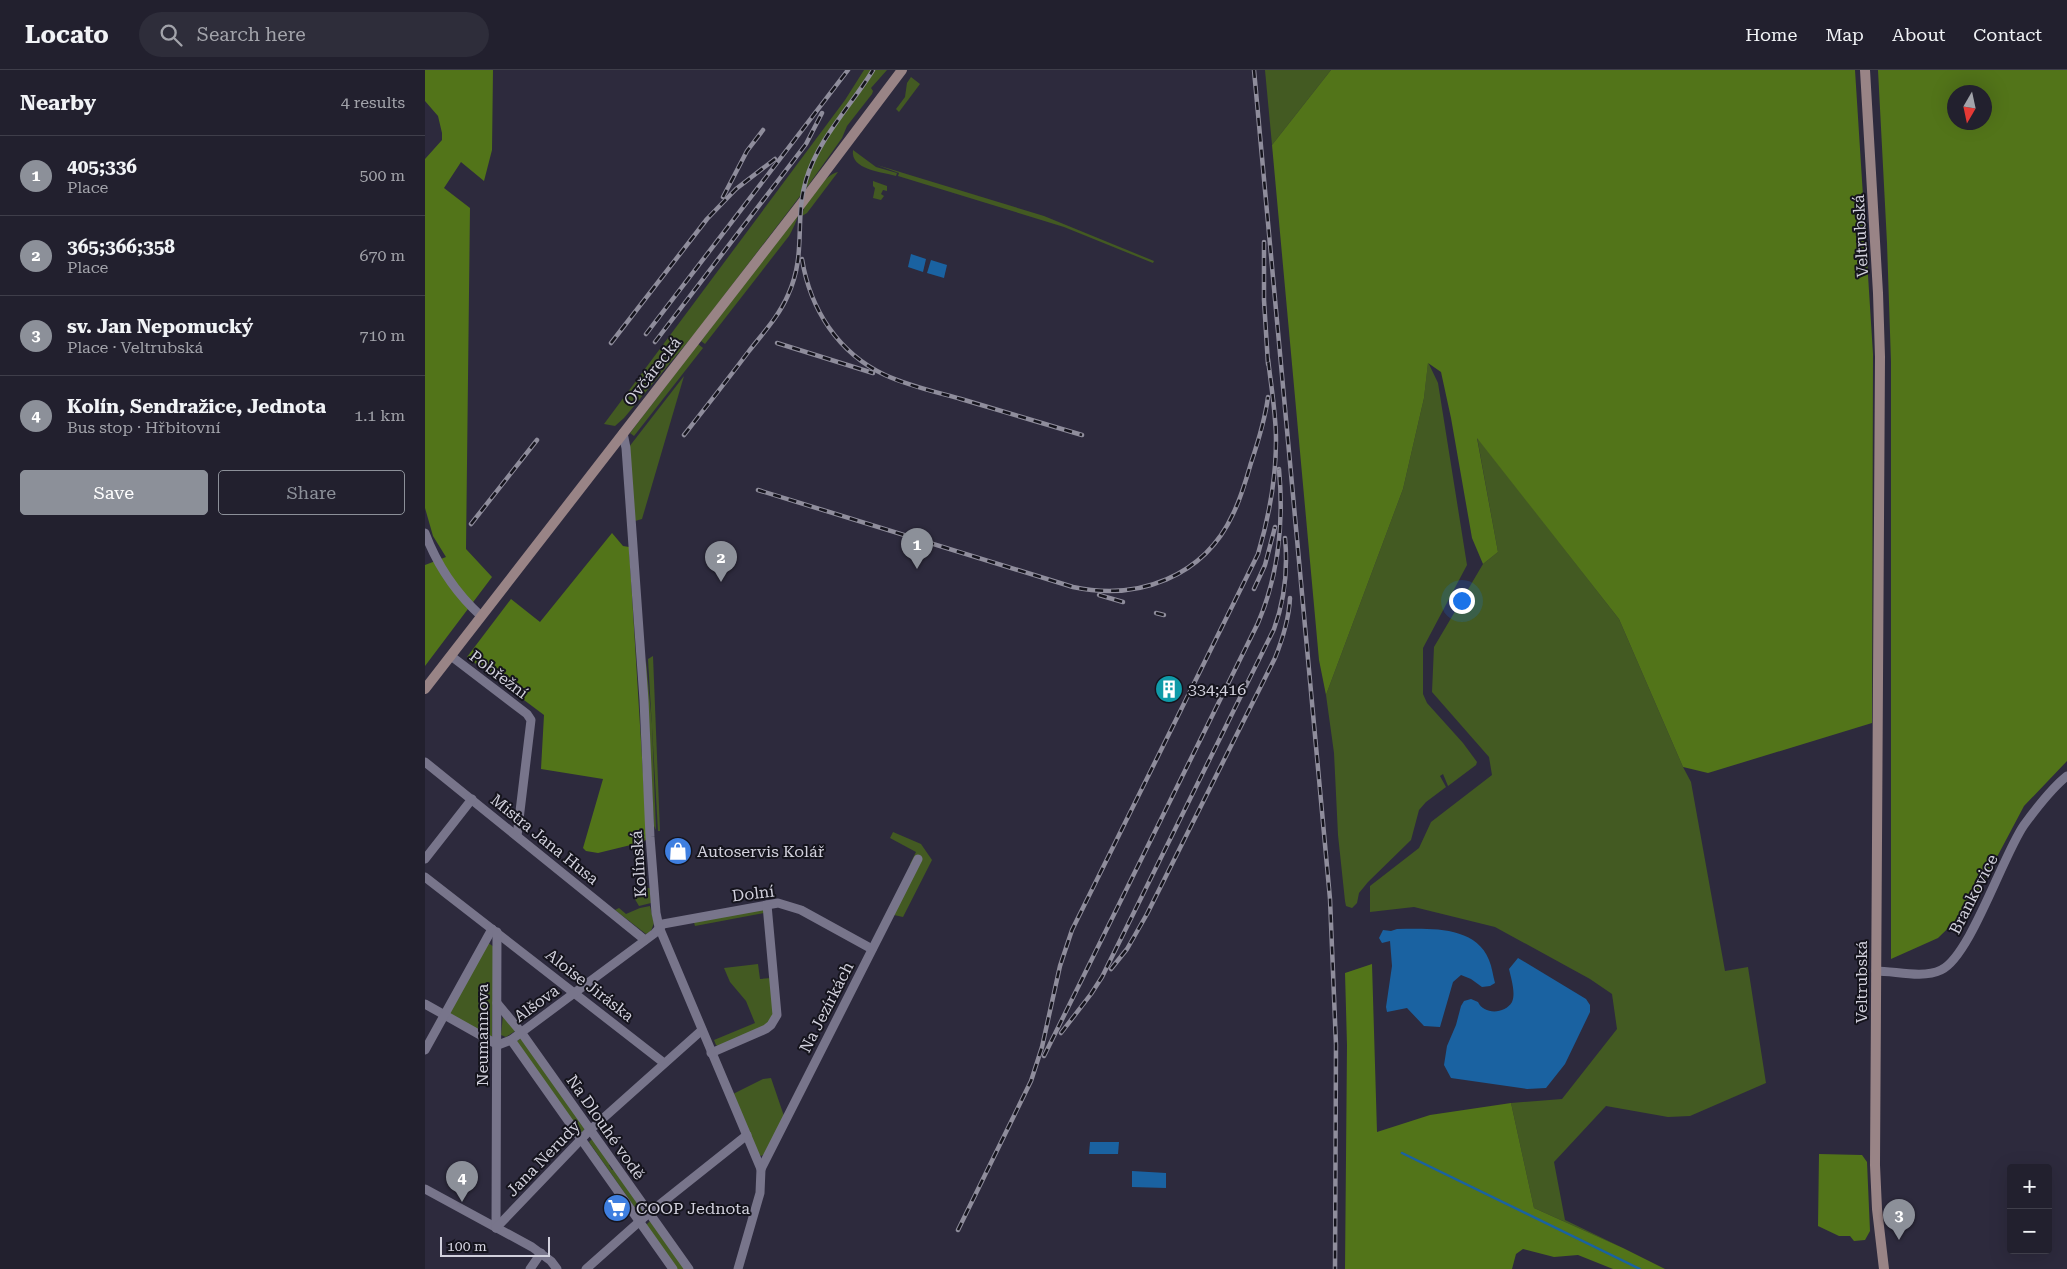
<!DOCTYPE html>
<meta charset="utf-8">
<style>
:root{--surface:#22202e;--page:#2e2d3a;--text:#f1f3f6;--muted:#a2a3aa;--line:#3f3e4a;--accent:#8c9099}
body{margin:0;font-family:"Roboto Serif",serif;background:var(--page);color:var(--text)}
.controls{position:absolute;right:15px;bottom:15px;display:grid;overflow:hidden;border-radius:5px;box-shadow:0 5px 20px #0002}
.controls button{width:45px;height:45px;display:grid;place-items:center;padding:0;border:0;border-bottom:1px solid var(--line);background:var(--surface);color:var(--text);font:25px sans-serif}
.compass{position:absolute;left:1522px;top:15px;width:45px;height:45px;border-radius:50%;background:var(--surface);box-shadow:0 5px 20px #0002;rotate:189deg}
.scale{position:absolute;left:15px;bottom:12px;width:110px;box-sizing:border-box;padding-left:5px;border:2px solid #d2d1dd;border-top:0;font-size:14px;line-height:18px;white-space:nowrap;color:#d2d1dd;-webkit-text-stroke:4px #15141d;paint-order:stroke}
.you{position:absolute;left:1036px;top:530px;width:18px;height:18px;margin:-12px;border:4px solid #fff;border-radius:50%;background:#1a73e8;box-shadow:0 0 0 8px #1a73e833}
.badge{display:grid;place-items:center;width:32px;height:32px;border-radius:50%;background:var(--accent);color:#fff;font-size:16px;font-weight:700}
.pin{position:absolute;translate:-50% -41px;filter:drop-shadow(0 1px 2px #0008)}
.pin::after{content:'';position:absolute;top:26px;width:18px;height:15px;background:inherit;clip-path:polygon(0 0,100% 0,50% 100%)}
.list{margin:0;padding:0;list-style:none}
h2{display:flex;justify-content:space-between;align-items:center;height:65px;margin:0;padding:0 20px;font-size:21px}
h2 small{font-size:16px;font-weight:400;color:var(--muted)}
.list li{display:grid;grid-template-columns:32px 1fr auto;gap:15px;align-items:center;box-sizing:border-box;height:80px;padding:0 20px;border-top:1px solid var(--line)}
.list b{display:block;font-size:19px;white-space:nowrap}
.list p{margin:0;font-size:16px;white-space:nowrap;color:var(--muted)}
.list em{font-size:16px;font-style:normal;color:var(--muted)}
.actions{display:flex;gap:10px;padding:15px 20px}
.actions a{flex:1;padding:11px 0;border:1px solid var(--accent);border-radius:5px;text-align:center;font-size:18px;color:var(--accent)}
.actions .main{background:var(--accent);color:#fff}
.icon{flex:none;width:28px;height:28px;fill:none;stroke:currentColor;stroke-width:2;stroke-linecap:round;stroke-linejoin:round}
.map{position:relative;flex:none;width:1642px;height:1199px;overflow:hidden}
header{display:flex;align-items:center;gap:30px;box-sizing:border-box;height:70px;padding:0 25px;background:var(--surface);border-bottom:1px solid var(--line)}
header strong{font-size:24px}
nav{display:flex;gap:28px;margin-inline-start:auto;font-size:18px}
.search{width:350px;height:45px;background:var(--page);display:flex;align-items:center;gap:12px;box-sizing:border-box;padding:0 18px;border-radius:28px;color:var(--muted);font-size:19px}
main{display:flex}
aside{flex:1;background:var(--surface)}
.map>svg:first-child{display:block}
.green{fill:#435a22}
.forest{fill:#527419;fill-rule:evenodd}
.water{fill:#1a62a1}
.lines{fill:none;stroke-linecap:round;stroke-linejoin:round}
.stream{stroke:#1a62a1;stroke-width:2.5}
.street{stroke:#78758b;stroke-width:9}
.secondary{stroke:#998486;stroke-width:10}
.rail-casing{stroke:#8f8d9c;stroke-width:4.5}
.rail{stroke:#15141d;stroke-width:2.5;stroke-dasharray:8;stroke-linecap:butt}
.labels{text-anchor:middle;stroke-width:4;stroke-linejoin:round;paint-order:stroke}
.street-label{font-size:16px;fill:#d2d1dd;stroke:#15141d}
.poi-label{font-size:16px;fill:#d2d1dd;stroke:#15141d;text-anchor:start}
</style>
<header>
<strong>Locato</strong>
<div class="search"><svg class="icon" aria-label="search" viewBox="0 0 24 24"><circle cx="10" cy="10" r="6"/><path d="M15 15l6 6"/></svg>Search here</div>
<nav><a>Home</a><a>Map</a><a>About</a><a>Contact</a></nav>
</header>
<main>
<aside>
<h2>Nearby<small>4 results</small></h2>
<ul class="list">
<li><span class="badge">1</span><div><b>405;336</b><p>Place</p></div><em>500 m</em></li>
<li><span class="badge">2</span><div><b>365;366;358</b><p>Place</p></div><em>670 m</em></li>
<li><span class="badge">3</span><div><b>sv. Jan Nepomucký</b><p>Place · Veltrubská</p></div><em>710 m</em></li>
<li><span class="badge">4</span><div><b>Kolín, Sendražice, Jednota</b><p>Bus stop · Hřbitovní</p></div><em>1.1 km</em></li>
</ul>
<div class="actions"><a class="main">Save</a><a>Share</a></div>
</aside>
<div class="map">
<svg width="1642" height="1199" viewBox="0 0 1642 1199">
<rect width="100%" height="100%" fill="#2d2a3d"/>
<g class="green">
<polygon points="439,0 462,0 446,18 448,21 447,24 422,56 417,68 385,113 271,262 199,348 190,356 179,354 420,30"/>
<polygon points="840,0 906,0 847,75"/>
<polygon points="486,7 495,14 474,42 471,39 480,27 482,13"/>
<polygon points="429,78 452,95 619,146 729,191 728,193 639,157 473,106 474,103 452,95"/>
<path d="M 428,80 L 451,97 L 472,103 L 471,106 C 458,102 425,100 428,80 Z"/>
<path d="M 413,102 L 382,143 L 377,146 C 378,133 400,104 413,102 Z"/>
<polygon points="448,111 462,116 462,121 458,120 456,124 459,126 456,130 448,128 450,118 448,116"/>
<path d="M 374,142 C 373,148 367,161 364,166 L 280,274 L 276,271 Z"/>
<polygon points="273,274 278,278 209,366 205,363"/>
<polygon points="1003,292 1013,313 1042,495 998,578 998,624 1002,633 1038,673 1052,692 1051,695 1023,716 1018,704 1015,706 1021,717 1001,732 994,740 986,770 943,812 934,823 932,833 927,838 921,836 920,831 913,765 909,683 901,625 978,419 999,328"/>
<polygon points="259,306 217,449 210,451 204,377"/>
<polygon points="1052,367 1194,549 1258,697 1266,712 1300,901 1323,897 1341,1013 1265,1046 1243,1047 1181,1036 1129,1092 1140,1150 1198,1178 1109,1138 1086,1033 1137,1029 1192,959 1187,924 1165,909 1070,857 989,837 945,842 945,816 994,778 1006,752 1067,705 1064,687 1007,622 1009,577 1058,494 1073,482"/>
<polygon points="228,586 235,761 233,761 223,589"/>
<polygon points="221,591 227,654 231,760 229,756 220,596"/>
<polygon points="468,762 496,774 507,790 478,847 469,845 492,797 485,794 491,782 465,768"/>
<polygon points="221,818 225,818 226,833 214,836 208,826"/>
<polygon points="225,836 229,853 226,861 221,864 190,840 194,838 201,844 215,838"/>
<polygon points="337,837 339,843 270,856 268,849"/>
<polygon points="62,872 69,877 67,967 25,946 23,942"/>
<polygon points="333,894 335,909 346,908 351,940 344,955 293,976 291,975 289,970 330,953 321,931 305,912 299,898"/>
<polygon points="78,945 90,961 81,967 76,965"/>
<polygon points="96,968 160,1058 157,1063 155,1063 91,972"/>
<polygon points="346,1008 359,1046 340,1084 336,1086 332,1083 308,1024 338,1009"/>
<polygon points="168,1068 186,1093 184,1095 187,1100 190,1099 218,1141 216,1143 213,1142 164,1072"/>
<polygon points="225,1151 261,1199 250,1199 219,1154 222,1154"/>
</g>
<g class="forest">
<polygon points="0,0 68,0 67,80 59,111 36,92 19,118 45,138 41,479 67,507 0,596 0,495 21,487 8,466 0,438 0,89 17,70 17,63 13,46 0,31"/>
<polygon points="906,0 1430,0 1448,284 1447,653 1283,703 1258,697 1194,549 1052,368 1073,482 1058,494 1047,468 1026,348 1016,302 1003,293 999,328 978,419 901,625 894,590 847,75"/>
<path d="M 1453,0 L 1642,0 L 1642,691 L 1599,736 L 1546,836 L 1513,868 L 1466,889 L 1466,292 L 1462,173 ZM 1530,22 L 1560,22 L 1560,52 L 1530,52 Z"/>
<polygon points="187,463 198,476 204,477 222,769 218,772 173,783 161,781 158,778 178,709 116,699 119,645 42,587 86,529 115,552"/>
<polygon points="947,894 952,1062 1005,1045 1086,1033 1109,1138 1198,1178 1240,1199 1188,1199 1153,1185 1129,1187 1098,1179 1091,1184 1087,1199 920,1199 922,975 920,903"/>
<polygon points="1394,1084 1437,1085 1442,1092 1445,1161 1440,1170 1429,1171 1425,1166 1414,1166 1393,1156"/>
</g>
<g class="water">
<polygon points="486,184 501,189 498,202 483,197"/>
<polygon points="506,190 522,195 519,208 502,203"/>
<path d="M 972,859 C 1004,859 1050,855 1064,890 C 1067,897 1068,906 1070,913 L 1065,916 L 1057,917 L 1046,909 L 1036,905 L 1028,912 L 1015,957 L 999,956 L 982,938 L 962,942 L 961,937 L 967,896 L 965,871 L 957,873 L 954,868 L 958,860 L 966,861 Z"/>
<path d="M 1093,888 L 1161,929 L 1165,935 L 1165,942 L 1140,994 L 1121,1018 L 1102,1019 L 1026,1008 L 1019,995 L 1022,976 L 1031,955 L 1036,936 L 1039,931 L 1046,929 L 1053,932 C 1059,945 1080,944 1087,932 C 1091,923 1086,908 1084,899 Z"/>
<polygon points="665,1072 694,1072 693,1084 664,1084"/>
<polygon points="707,1101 741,1103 741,1118 707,1117"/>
</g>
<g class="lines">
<polyline class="stream" points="977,1083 1215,1199"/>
<g class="street">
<polyline points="198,363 201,378 219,630 225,767 231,843 234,857 336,1099 335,1123 313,1199"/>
<path d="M 0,463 C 12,495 31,523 56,546"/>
<polyline points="26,586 102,644 106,650 92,766"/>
<polyline points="0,692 220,870"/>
<polyline points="0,789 47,729"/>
<polyline points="0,807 239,993"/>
<path d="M 1451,901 C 1471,901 1497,909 1516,900 C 1545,887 1578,785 1599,755 C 1610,740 1628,717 1642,706"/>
<polyline points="72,933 96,962 264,1199"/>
<polyline points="0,934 73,975 86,970 230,863 238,854 353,833 376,840 447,879"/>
<polyline points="86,970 248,1199"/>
<polyline points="0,980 67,859"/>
<polyline points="286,983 341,959 346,955 352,945 342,835"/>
<polyline points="336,1099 493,789"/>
<polyline points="0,1119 107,1177 126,1191 132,1199"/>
<polyline points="71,1158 72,862"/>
<polyline points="71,1158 165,1060 277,960"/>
<polyline points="105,1199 116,1183"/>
<polyline points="161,1199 224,1143 322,1065"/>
</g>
<g class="secondary">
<polyline points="1440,0 1453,223 1455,287 1450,1095 1452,1139 1459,1199"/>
<polyline points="0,619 376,134 477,0"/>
</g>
<g class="rail-casing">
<g id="rail">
<polyline points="829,0 905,829 911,975 910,1199"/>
<polyline points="298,127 322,81 338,60"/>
<polyline points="839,172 839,230 843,294"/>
<path d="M 377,189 C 385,239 413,283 460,305 C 484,316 511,322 536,329 C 576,341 617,353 657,365"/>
<polyline points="221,264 423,0"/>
<polyline points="230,272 381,74 397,43"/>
<polyline points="186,273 282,149 311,119 350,89"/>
<polyline points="352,273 448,303"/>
<path d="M 259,365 C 281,337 303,309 324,281 C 338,263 354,246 363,225 C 382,184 369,149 381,110 C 393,69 426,36 448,0"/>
<path d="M 333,420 L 648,517 C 713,531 779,507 808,444 C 816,428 821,410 826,393 C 833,372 840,350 843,327"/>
<polyline points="46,454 112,370"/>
<polyline points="829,519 840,495 850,457"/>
<polyline points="674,525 698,532"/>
<polyline points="731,543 739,545"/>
<path d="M 686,899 L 702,879 L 722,844 L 850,588 C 858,568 864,549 865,528"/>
<path d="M 636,963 L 666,924 L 677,907 L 849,559 C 860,529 863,500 860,468"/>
<path d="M 619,986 L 833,553 C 854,504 859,453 854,399"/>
<path d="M 533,1160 L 606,1011 L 617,977 L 635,896 L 647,860 L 833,484 C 844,447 851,408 851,370 C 851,343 846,316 843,289"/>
</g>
</g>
<use href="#rail" class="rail"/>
</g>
<defs>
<g id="building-disc" transform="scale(1.4375)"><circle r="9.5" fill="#0f9aa8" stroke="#15141d"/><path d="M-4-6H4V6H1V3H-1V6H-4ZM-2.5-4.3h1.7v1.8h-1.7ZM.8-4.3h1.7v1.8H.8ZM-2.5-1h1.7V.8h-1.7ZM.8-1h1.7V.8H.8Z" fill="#fff"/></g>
<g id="shop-disc" transform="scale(1.4375)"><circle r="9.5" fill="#3f7fe0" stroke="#15141d"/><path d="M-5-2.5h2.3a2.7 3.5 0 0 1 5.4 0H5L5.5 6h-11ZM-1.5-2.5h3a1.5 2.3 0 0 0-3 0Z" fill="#fff"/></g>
<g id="supermarket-disc" transform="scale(1.4375)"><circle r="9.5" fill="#3f7fe0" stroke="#15141d"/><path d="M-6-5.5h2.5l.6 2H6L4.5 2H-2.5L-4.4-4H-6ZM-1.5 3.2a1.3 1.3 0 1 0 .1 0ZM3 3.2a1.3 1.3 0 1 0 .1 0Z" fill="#fff"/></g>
</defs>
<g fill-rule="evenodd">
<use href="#building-disc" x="744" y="619"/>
<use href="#shop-disc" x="253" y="781"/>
<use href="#supermarket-disc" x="192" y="1138"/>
</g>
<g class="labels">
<g class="street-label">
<text transform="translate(1435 166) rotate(-93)" y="6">Veltrubská</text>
<text transform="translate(227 301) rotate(-52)" y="6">Ovčárecká</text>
<text transform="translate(74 604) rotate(37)" y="6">Pobřežní</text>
<text transform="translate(120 769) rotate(39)" y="6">Mistra Jana Husa</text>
<text transform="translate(213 794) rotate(-94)" y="6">Kolínská</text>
<text transform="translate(328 823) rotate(-7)" y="6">Dolní</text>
<text transform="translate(1548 824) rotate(-63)" y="6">Brankovice</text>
<text transform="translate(1436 912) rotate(-90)" y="6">Veltrubská</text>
<text transform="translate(165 915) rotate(38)" y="6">Aloise Jiráska</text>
<text transform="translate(111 933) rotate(-36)" y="6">Alšova</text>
<text transform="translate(401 937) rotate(-63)" y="6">Na Jezírkách</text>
<text transform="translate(57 965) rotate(-90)" y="6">Neumannova</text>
<text transform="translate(181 1057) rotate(55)" y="6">Na Dlouhé vodě</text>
<text transform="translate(118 1088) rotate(-46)" y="6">Jana Nerudy</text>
</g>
<g class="poi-label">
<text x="763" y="625">334;416</text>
<text x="272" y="787">Autoservis Kolář</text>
<text x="211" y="1144">COOP Jednota</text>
</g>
</g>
</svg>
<div class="controls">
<button>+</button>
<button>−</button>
</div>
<svg class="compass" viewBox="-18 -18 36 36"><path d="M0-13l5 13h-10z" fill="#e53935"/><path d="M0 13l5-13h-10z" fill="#a2a3aa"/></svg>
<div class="scale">100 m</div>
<div class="you"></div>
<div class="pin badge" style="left:492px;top:499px">1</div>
<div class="pin badge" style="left:296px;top:512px">2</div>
<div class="pin badge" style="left:1474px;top:1170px">3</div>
<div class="pin badge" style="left:37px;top:1132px">4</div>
</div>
</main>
